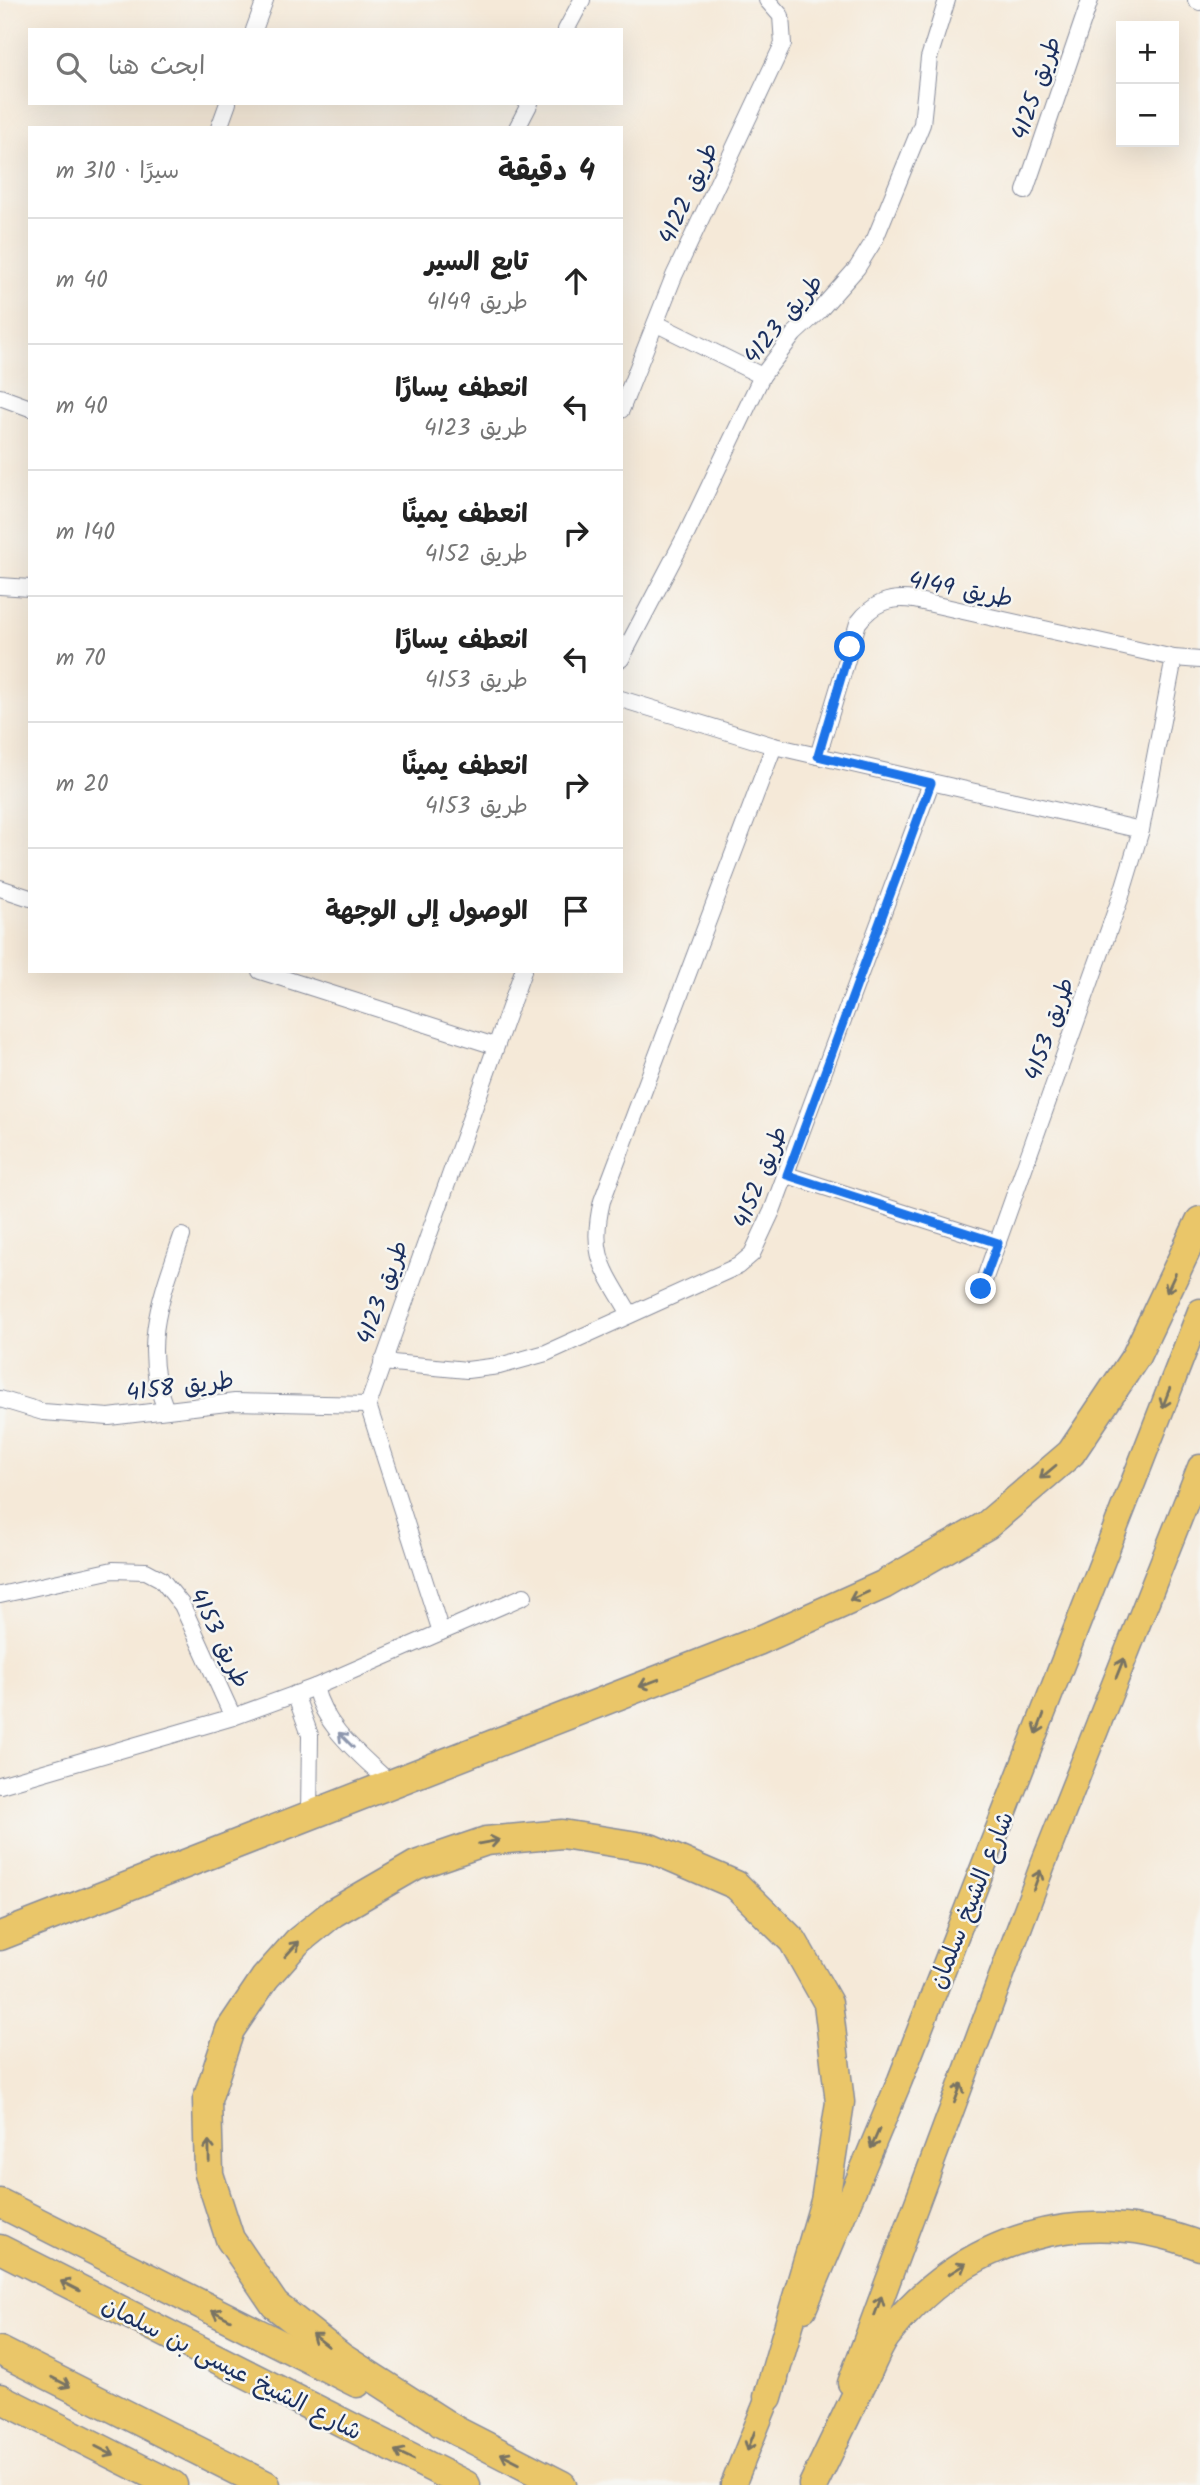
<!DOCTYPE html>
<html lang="ar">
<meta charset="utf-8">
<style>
:root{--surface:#fff;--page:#f6f6f6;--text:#222;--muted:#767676;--line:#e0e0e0}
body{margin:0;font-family:Kalam,"Playpen Sans Arabic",sans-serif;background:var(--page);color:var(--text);direction:rtl}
.controls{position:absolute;right:21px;top:21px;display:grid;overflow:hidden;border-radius:0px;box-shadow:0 7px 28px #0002}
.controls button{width:63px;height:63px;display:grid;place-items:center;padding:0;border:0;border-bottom:2px solid var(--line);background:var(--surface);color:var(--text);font:35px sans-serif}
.stop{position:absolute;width:21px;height:21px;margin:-16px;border:5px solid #1a73e8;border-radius:50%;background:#fff}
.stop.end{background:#1a73e8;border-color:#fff;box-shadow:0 2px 7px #0008}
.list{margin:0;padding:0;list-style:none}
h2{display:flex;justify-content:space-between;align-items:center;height:91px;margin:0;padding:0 28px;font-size:30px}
h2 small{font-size:23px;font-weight:400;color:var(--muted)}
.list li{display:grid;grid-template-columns:46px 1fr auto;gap:21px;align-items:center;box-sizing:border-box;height:126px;padding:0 28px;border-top:2px solid var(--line)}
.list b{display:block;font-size:26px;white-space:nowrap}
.list p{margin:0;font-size:23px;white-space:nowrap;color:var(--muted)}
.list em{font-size:23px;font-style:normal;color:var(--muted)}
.icon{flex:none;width:38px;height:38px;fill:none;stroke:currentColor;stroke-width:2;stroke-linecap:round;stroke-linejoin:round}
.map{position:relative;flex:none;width:1200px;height:2485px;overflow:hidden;direction:ltr}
.search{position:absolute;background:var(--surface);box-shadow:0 7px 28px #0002;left:28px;top:28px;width:595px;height:77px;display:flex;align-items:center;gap:18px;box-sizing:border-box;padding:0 24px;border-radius:0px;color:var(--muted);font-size:26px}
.panel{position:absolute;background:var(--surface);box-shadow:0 7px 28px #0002;left:28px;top:126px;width:595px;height:847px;border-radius:0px;direction:rtl}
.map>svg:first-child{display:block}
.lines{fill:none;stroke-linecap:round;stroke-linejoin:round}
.street-casing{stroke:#888c9b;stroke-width:18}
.primary-casing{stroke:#888c9b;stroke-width:27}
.highway-casing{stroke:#888c9b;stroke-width:31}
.street{stroke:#fff;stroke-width:16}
.primary{stroke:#eac669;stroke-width:24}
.highway{stroke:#eac669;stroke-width:28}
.oneway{stroke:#787363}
.oneway2{stroke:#8d97ae}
.route{stroke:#1a73e8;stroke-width:9}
.labels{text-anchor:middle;stroke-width:5;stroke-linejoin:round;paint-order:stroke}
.street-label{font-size:24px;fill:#1b2f5e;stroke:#f6f6f2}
</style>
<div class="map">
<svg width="1200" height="2485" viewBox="0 0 1200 2485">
<rect width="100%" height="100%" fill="#f6f6f2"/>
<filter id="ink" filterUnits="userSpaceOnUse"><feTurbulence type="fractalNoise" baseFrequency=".0143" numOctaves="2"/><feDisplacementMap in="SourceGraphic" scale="14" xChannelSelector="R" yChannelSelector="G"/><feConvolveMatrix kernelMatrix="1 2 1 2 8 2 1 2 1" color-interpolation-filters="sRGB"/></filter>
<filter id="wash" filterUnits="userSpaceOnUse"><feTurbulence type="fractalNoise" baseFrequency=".00686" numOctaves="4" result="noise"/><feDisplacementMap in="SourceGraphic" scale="28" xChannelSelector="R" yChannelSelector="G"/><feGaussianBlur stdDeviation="1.57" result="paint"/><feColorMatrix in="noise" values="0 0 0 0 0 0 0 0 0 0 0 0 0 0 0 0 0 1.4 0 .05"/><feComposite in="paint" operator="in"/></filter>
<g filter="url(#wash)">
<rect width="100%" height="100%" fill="#f5e9d8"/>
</g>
<g filter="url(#ink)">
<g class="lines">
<g class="street-casing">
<g id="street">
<polyline points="1196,0 1200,2"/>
<polyline points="254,30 265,0"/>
<polyline points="566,30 582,0"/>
<polyline points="219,128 228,103"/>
<polyline points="517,128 530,103"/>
<polyline points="1025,191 1090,0"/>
<polyline points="657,324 762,376"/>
<polyline points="0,397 30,408"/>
<polyline points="621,410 674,276 783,44 781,16 767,0"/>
<polyline points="0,586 30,588"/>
<polyline points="621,659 687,533 762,376 794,334 819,311 857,268 875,239 922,124 929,58 947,0"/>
<polyline points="621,699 774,746 1141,830"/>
<path d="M 818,756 L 858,623 C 873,603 890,596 914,600 L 1174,658 L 1200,660"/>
<polyline points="0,888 30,898"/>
<polyline points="260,971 495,1046"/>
<polyline points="787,1175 998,1243"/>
<polyline points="981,1289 1121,896 1141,830 1174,658"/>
<path d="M 630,1314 C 604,1269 589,1255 602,1201 L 774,746"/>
<polyline points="382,1362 467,1370 499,1366 546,1353 738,1266 752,1254 772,1211 931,783"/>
<polyline points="0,1399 43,1412 109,1417 235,1402 368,1405"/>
<path d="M 166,1410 C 140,1348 161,1297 182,1236"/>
<polyline points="0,1595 113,1570 146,1571 161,1579 182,1605 233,1717"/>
<polyline points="441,1632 368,1405 523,971"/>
<path d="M 315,1687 C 325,1729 361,1755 391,1784"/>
<polyline points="295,1694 310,1735 309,1816"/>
<polyline points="0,1785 233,1717 315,1687 524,1596"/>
</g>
</g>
<g class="primary-casing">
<g id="primary">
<polyline points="804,2309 900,2080 1200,1311"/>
<polyline points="850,2383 1043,1864 1200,1467"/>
<polyline points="733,2485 776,2378"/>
</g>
</g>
<g class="highway-casing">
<g id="highway">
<polyline points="0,1936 758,1641 883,1585 987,1525 1071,1453 1136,1356 1200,1221"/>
<polyline points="0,2203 357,2383"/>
<polyline points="0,2249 466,2485"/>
<polyline points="0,2351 266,2485"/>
<polyline points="0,2398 173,2485"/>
<polyline points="441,2423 562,2485"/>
<polyline points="458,2432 341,2357 275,2305 230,2239 209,2174 207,2100 230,2030 265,1978 297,1942 333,1913 416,1865 486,1841 562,1834 650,1848 736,1885 793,1941 828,2003 840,2102 825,2201 768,2397"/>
<path d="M 813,2485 C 830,2450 847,2415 864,2379 C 871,2366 877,2348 886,2336 C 962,2237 1083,2201 1200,2246"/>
</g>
</g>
<use href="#street" class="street"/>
<use href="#primary" class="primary"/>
<use href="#highway" class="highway"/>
</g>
<defs><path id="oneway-shaft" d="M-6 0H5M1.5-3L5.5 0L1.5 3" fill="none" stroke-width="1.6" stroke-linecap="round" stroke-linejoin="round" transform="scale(1.75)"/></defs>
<g class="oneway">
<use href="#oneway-shaft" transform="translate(1171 1283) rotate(115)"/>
<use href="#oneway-shaft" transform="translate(1166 1398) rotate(111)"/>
<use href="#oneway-shaft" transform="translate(1048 1472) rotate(140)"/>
<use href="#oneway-shaft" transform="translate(859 1596) rotate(156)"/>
<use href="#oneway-shaft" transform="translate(1120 1668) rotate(-68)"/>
<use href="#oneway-shaft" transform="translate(649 1683) rotate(159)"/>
<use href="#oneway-shaft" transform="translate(1040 1724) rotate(111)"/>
<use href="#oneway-shaft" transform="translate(489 1842) rotate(-10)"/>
<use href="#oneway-shaft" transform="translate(1037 1880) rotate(-70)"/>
<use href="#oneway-shaft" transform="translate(292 1949) rotate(-47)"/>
<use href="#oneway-shaft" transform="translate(958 2093) rotate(-70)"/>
<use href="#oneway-shaft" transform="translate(875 2139) rotate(113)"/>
<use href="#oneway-shaft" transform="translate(209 2151) rotate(-91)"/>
<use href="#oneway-shaft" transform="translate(957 2269) rotate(-32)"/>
<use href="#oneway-shaft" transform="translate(70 2286) rotate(-153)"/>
<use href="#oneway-shaft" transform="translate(878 2306) rotate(-70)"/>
<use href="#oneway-shaft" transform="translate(221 2315) rotate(-153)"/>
<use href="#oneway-shaft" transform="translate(320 2340) rotate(-142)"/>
<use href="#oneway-shaft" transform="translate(61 2382) rotate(27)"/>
<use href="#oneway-shaft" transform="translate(751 2441) rotate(111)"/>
<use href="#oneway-shaft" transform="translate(105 2451) rotate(27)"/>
<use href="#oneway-shaft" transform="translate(404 2455) rotate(-154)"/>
<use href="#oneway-shaft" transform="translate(510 2458) rotate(-153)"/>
</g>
<use class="oneway2" href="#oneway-shaft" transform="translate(346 1740) rotate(-135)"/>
</g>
<g class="lines" filter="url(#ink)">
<polyline class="route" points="850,647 818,756 931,783 787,1175 998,1243 981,1289"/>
</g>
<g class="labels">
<g class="street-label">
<text transform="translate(1036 88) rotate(-71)" y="8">طريق 4125</text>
<text transform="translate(688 193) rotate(-65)" y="8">طريق 4122</text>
<text transform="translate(783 319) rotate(-50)" y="8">طريق 4123</text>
<text transform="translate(961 589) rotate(11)" y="8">طريق 4149</text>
<text transform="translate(1049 1029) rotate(-71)" y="8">طريق 4153</text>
<text transform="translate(760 1177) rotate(-68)" y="8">طريق 4152</text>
<text transform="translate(382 1292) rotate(-70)" y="8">طريق 4123</text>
<text transform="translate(180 1386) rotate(-7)" y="8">طريق 4158</text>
<text transform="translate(220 1638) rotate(64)" y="8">طريق 4153</text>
<text transform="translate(971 1900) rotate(-68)" y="8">شارع الشيخ سلمان</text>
<text transform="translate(232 2368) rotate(27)" y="8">شارع الشيخ عيسى بن سلمان</text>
</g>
</g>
</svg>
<div class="controls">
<button>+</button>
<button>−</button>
</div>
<div class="stop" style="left:850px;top:647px"></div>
<div class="stop end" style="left:981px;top:1289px"></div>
<div class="search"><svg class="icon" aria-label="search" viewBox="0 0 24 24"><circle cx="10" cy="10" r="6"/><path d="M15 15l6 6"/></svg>ابحث هنا</div>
<section class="panel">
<h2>4 دقيقة<small>سيرًا · 310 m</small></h2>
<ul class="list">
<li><svg class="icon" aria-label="ahead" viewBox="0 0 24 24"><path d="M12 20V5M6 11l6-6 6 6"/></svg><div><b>تابع السير</b><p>طريق 4149</p></div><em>40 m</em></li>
<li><svg class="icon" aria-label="left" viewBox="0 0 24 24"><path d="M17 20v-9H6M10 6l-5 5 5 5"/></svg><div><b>انعطف يسارًا</b><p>طريق 4123</p></div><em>40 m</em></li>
<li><svg class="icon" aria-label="right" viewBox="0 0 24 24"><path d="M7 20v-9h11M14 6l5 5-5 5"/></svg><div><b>انعطف يمينًا</b><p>طريق 4152</p></div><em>140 m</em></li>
<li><svg class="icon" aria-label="left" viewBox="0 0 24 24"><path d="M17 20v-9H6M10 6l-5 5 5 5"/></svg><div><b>انعطف يسارًا</b><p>طريق 4153</p></div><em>70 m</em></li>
<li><svg class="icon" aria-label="right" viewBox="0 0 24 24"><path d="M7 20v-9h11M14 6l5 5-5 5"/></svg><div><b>انعطف يمينًا</b><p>طريق 4153</p></div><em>20 m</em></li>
<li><svg class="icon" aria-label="arrive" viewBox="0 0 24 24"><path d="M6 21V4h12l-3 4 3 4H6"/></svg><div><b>الوصول إلى الوجهة</b></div></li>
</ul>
</section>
</div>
